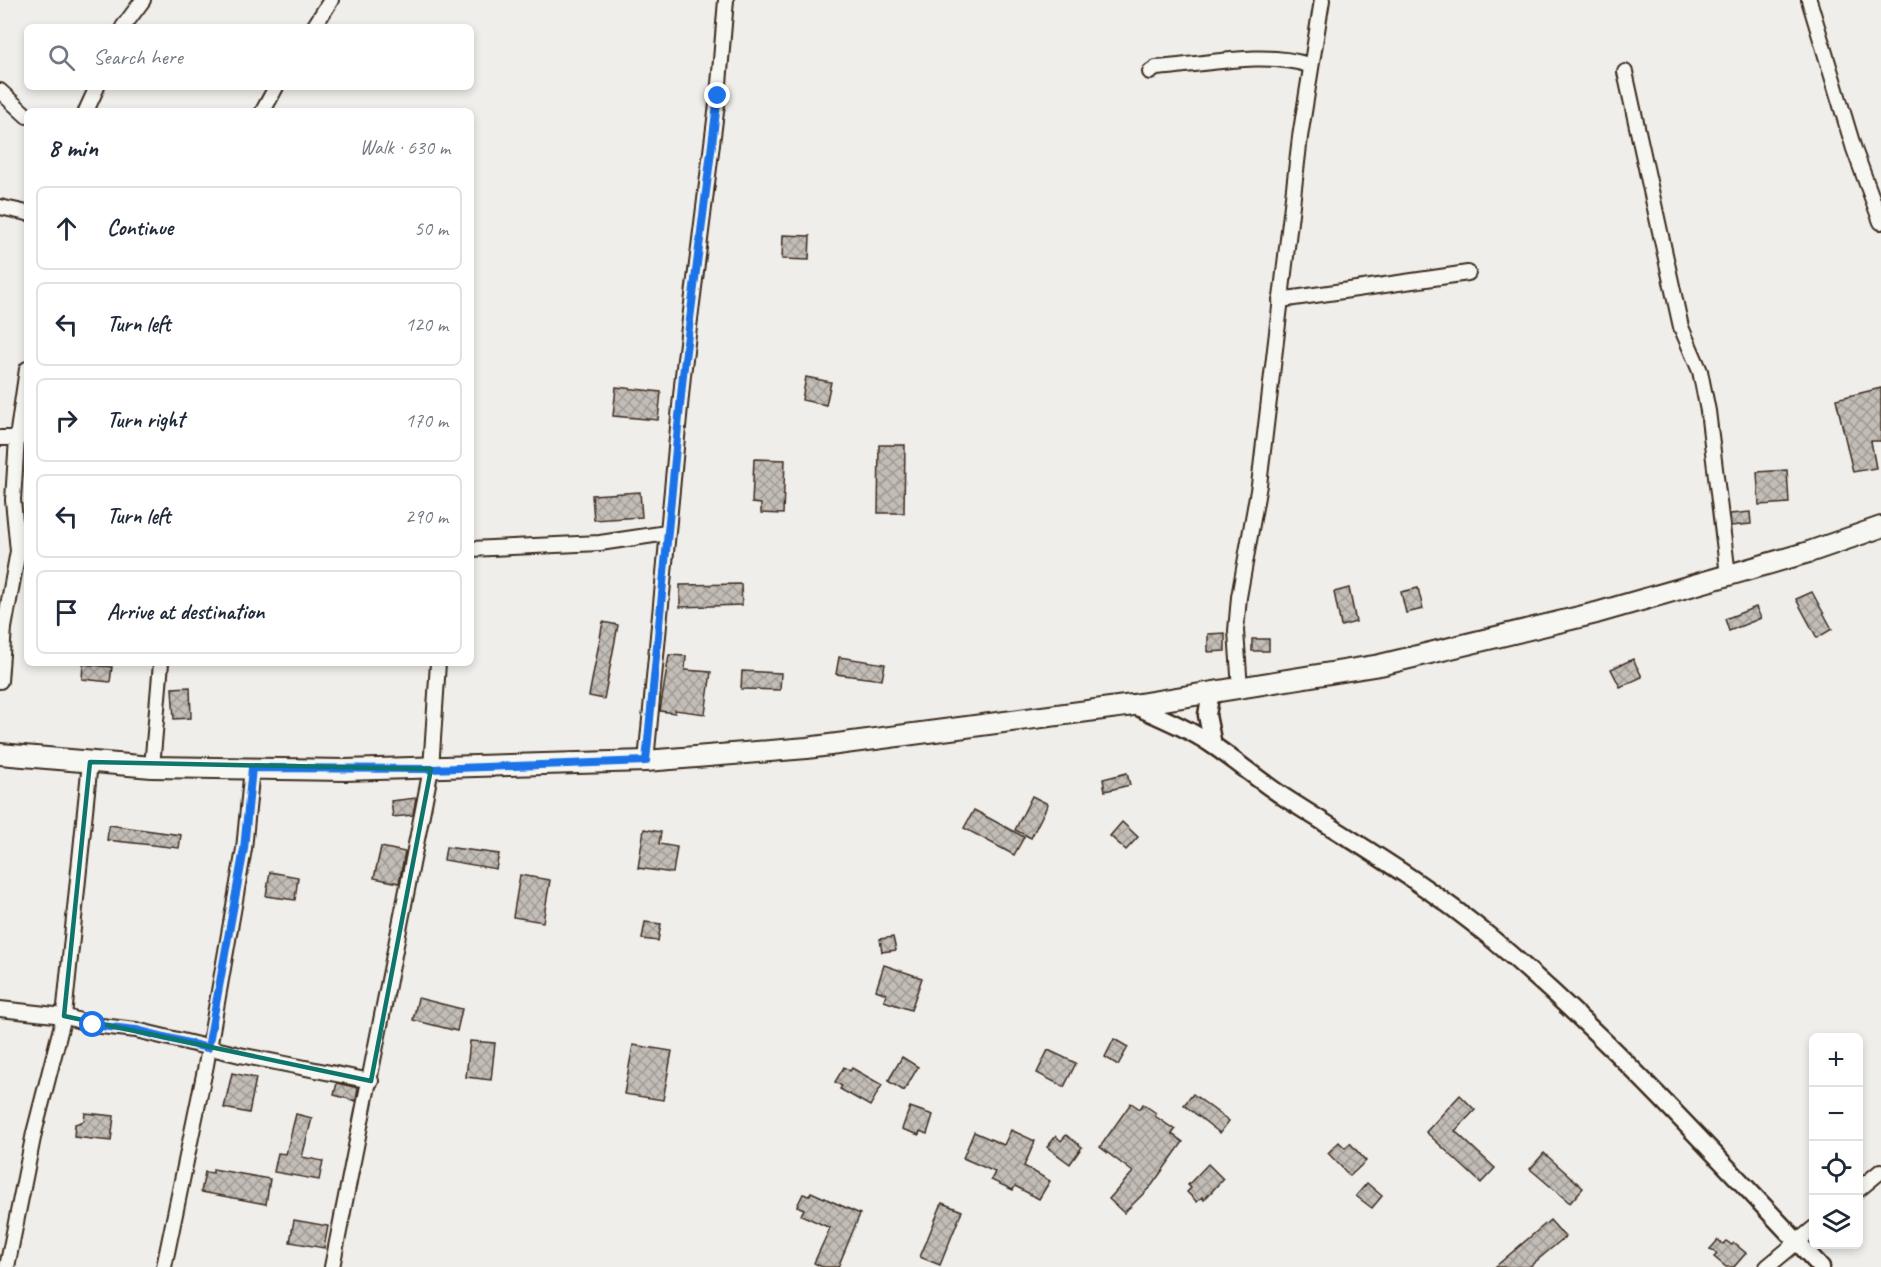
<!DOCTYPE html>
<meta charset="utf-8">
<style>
:root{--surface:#fff;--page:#f2f2f3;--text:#1f2937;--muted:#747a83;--line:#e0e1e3}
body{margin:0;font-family:Caveat,sans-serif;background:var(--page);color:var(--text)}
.controls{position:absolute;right:18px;bottom:18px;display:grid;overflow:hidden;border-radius:9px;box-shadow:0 3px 9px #0003}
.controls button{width:54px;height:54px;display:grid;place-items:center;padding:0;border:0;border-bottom:2px solid var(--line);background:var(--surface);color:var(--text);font:30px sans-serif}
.stop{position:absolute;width:18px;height:18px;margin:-14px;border:4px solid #1a73e8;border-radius:50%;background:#fff}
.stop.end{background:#1a73e8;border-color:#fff;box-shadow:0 2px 6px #0008}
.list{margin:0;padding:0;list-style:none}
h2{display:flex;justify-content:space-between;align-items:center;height:78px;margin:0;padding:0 24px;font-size:26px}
h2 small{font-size:20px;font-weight:400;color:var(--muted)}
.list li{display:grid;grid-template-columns:39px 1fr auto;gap:18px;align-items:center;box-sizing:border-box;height:84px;margin:0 12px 12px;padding:0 12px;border:2px solid var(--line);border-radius:9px}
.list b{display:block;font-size:22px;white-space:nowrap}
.list em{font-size:20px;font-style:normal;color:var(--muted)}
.icon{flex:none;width:33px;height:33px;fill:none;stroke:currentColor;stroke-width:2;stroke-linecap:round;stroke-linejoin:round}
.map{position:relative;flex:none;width:1881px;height:1267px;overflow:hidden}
.search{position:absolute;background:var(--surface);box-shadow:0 3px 9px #0003;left:24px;top:24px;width:450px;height:66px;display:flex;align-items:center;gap:15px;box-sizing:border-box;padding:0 21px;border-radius:9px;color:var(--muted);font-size:22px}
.panel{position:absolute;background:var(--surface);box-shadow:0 3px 9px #0003;left:24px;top:108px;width:450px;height:558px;border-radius:9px}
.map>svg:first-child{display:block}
.building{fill:url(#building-cross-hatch);stroke:#3b2a1e;stroke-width:1.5}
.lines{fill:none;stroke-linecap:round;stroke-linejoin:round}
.minor-casing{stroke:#3b2a1e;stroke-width:18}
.tertiary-casing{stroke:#3b2a1e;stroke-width:21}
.secondary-casing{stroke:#3b2a1e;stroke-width:24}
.minor{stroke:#f6f6f2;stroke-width:14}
.tertiary{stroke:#f6f6f2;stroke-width:16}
.secondary{stroke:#f6f6f2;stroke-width:20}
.route{stroke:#1a73e8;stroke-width:8}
.marked{fill:none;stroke:#0f766e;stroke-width:4.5;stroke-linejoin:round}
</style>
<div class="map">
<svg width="1881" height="1267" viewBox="0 0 1881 1267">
<defs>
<pattern id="building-cross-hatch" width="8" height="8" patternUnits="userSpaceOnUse" patternTransform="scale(1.5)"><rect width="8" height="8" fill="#c2bdb7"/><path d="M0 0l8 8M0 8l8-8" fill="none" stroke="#9f9a94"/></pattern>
</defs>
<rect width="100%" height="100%" fill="#efeeea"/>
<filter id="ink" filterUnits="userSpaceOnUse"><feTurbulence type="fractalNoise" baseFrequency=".0167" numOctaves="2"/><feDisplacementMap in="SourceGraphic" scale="12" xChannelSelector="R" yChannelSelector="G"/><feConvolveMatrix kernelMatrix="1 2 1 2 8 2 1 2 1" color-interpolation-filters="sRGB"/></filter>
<g filter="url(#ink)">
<g class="building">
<polygon points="783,235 810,236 809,260 782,259"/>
<polygon points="806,377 831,382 826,405 802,400"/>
<polygon points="616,387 661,392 658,420 613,416"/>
<polygon points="1881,388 1881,441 1871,441 1876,468 1853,472 1836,399"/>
<polygon points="879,445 905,445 904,513 878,513"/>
<polygon points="754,459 785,460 783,514 761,513 761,504 752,503"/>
<polygon points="1787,470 1789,503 1759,505 1757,472"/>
<polygon points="640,492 642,517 594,520 592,495"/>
<polygon points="1750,512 1751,524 1731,526 1730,514"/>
<polygon points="741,584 742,605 680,607 680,585"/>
<polygon points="1349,588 1356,622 1341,626 1334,592"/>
<polygon points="1418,588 1423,609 1406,613 1401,592"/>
<polygon points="1812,592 1832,629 1817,638 1796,599"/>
<polygon points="1756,607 1761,618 1729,631 1725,619"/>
<polygon points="603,622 618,625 604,699 589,696"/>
<polygon points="1225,633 1225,651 1208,652 1208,634"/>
<rect x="1252" y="639" width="17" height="12"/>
<polygon points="669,655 686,656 685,670 711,672 705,714 675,710 675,713 660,711"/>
<polygon points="839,657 885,664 882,680 836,674"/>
<polygon points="1633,659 1642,677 1620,687 1611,669"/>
<polygon points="83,664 112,667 110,682 82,679"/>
<polygon points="742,671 781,673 780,690 741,689"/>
<polygon points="190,687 191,718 174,719 172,688"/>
<polygon points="1127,773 1130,785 1105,791 1103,779"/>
<polygon points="1032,796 1048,804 1031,838 1015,830"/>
<polygon points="416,798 413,815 393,817 391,801"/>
<polygon points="974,810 1024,837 1014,855 964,828"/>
<polygon points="1122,822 1138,837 1126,850 1110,836"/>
<polygon points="109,825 181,835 179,848 107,840"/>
<polygon points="644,829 661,832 659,844 677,847 673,873 638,868"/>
<polygon points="381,847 405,852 399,883 374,878"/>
<polygon points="446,847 499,854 496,869 444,860"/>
<polygon points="270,872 298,877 295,900 266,896"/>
<polygon points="520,875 550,880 543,922 513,917"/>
<polygon points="645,922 661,924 658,941 642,939"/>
<polygon points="893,937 896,950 882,952 880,939"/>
<polygon points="884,965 922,978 911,1010 884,1001 886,994 876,990"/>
<polygon points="418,998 462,1009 457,1031 413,1020"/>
<polygon points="1114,1039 1128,1047 1118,1065 1105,1057"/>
<polygon points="470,1041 495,1043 491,1080 466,1077"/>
<polygon points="633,1045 672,1051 663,1100 624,1094"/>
<polygon points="1048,1050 1076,1063 1064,1087 1037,1073"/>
<polygon points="902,1057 918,1067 904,1091 888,1081"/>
<polygon points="844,1067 850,1071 852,1068 882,1085 870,1106 840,1089 842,1086 835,1082"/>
<polygon points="232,1073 256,1078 249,1113 224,1108"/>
<polygon points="337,1083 358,1088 356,1101 334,1095"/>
<polygon points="1193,1094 1229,1121 1220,1133 1184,1105"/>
<polygon points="1460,1095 1475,1110 1455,1131 1495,1168 1481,1183 1426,1132"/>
<polygon points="1131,1103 1140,1109 1143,1104 1156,1113 1155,1116 1175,1130 1172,1134 1183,1142 1152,1185 1124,1213 1109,1199 1133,1172 1100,1147"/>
<polygon points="910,1107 933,1115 927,1134 920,1131 919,1135 902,1129"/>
<polygon points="85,1113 114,1116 111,1141 74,1137 75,1124 84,1121"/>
<polygon points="296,1114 312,1118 302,1157 323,1161 319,1180 274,1172 278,1153 286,1154"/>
<polygon points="1011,1130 1035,1141 1024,1166 1050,1181 1039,1199 1015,1186 1013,1190 991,1180 995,1172 963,1158 974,1132 1004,1145"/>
<polygon points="1066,1135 1082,1147 1070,1164 1047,1147 1056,1136 1061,1141"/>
<polygon points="1339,1142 1345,1148 1350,1143 1366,1161 1350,1176 1328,1153"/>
<polygon points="1544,1153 1583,1188 1570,1203 1530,1169"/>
<polygon points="1208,1164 1223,1179 1204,1200 1202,1197 1197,1202 1187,1192 1191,1188 1188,1185"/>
<polygon points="213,1169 270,1179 266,1204 201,1192 205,1172 213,1173"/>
<polygon points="1367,1183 1382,1196 1372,1208 1356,1196"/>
<polygon points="811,1192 860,1214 838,1267 822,1267 814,1263 830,1228 801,1215 804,1209 797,1206 803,1194 809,1196"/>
<polygon points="942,1203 962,1211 940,1265 920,1257"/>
<polygon points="294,1220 328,1226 324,1248 290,1242"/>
<polygon points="1550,1220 1565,1237 1529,1267 1495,1267"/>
<polygon points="1718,1240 1723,1244 1726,1241 1732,1245 1734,1243 1746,1253 1734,1267 1726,1267 1714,1257 1717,1254 1710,1249"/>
</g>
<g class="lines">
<g class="minor-casing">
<g id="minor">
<polyline points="1809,0 1854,149 1881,222"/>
<polyline points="123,27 143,0"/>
<polyline points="314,27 331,0"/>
<path d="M 1150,72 L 1156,68 C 1205,65 1262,50 1309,65"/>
<polyline points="1625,72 1681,327 1700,371 1708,411 1728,575"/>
<polyline points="0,91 27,116"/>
<polyline points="86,111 97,87"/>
<polyline points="263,111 276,87"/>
<polyline points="0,207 27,213"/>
<polyline points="1280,300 1468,273"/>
<polyline points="0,438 17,438"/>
<polyline points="471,549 600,543 667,533"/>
<polyline points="0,681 4,628 18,551 13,500 17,438 27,369"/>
<polyline points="1240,689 1236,631 1239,597 1259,485 1300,137 1322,0"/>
<polyline points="646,761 683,375 718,96 726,0"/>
<polyline points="152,767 161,663"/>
<polyline points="0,1009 64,1016 93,1025 136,1030 240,1055 371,1081"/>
<polyline points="1858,1190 1881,1171"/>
<polyline points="7,1267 34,1133 64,1016 90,762"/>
<polyline points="164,1267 206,1065 244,849 252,768"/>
<polyline points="332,1267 431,769 438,663"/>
<polyline points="1767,1267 1814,1228"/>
</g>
</g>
<g class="tertiary-casing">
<g id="tertiary">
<polyline points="1211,692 1207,715 1213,745"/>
<path d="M 1133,705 C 1160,717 1189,729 1214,746 C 1239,763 1262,783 1287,799 C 1356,843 1428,885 1490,937 C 1611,1039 1713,1153 1821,1267"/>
</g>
</g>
<g class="secondary-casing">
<polyline id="secondary" points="0,754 152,767 345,770 646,761 807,748 1133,705 1380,665 1596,613 1809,552 1881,527"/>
</g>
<use href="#minor" class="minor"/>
<use href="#tertiary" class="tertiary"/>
<use href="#secondary" class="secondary"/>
</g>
</g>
<g class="lines" filter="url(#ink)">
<polyline class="route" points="93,1025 136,1030 208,1048 244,849 252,768 431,769 646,761 683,375 718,96"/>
</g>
<path class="marked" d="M 90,762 L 431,769 L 371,1081 L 64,1016 Z"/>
</svg>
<div class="controls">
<button>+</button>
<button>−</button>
<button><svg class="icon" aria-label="locate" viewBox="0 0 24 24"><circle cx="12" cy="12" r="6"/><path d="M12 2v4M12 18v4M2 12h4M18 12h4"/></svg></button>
<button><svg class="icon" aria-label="layers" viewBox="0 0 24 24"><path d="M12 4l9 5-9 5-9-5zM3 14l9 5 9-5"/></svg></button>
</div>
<div class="stop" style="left:93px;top:1025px"></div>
<div class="stop end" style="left:718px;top:96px"></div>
<div class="search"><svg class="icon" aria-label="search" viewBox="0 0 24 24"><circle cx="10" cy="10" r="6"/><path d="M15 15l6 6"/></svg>Search here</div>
<section class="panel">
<h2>8 min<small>Walk · 630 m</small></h2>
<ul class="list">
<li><svg class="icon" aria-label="ahead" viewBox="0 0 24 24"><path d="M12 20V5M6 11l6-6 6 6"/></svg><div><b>Continue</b></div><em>50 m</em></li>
<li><svg class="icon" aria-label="left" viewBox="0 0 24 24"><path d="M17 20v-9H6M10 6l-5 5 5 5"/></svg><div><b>Turn left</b></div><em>120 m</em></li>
<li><svg class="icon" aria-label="right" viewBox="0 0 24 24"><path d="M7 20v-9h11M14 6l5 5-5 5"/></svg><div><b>Turn right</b></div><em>170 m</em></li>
<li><svg class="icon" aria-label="left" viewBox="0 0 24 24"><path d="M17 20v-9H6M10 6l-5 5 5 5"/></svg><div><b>Turn left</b></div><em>290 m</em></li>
<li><svg class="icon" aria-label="arrive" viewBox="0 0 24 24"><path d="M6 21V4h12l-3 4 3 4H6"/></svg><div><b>Arrive at destination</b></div></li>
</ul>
</section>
</div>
